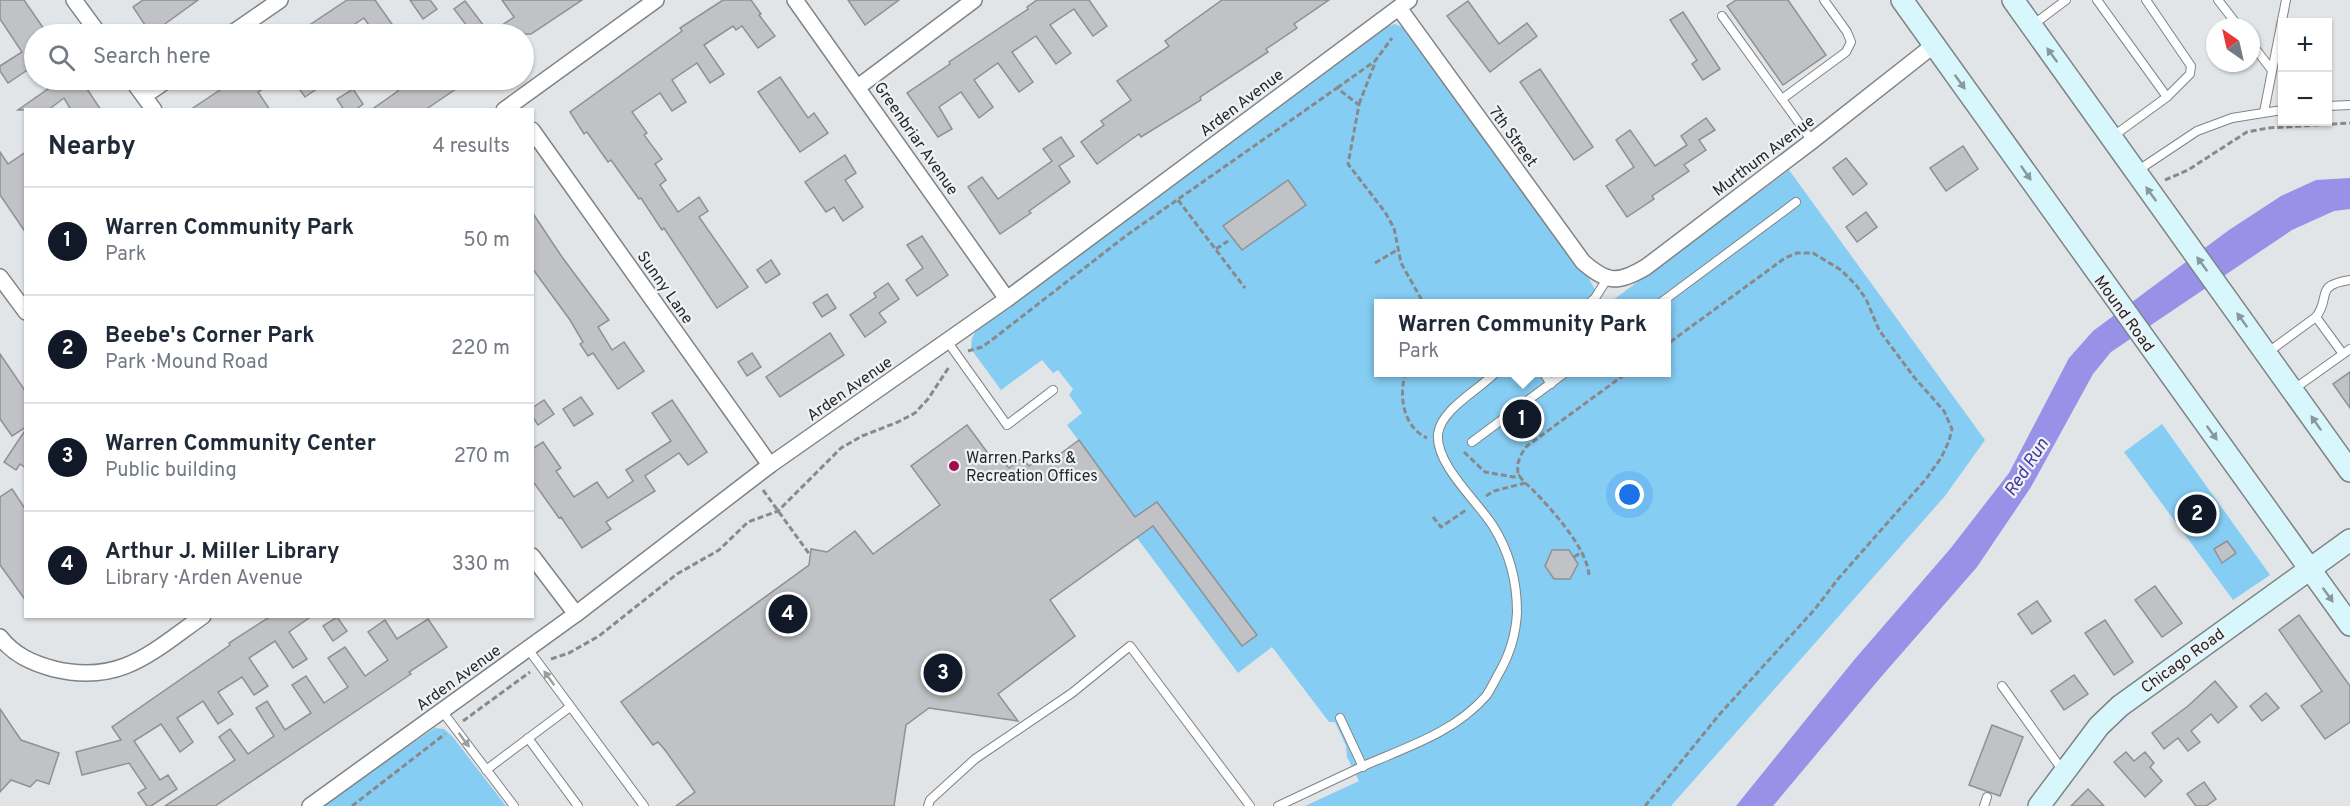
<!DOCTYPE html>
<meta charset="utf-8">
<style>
:root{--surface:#fff;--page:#f2f2f3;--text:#1f2937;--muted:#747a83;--line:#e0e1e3;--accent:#111827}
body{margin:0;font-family:Overpass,sans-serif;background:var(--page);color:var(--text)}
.controls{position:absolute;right:18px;top:18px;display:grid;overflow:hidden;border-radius:0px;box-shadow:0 2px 4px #0004}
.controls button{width:54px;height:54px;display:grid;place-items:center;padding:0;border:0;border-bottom:2px solid var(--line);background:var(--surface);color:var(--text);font:30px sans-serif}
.compass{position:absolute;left:2206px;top:18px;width:54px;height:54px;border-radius:50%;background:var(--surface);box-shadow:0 2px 4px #0004;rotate:326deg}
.you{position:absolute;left:1630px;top:495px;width:21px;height:21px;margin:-15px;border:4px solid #fff;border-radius:50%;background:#1a73e8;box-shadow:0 0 0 9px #1a73e833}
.badge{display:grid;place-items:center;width:39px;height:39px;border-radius:50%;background:var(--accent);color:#fff;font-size:20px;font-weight:700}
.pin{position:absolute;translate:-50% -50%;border:3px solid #fff;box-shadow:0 2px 6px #0006}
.popup{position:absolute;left:1374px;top:299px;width:297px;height:78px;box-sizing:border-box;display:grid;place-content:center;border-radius:0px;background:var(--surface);filter:drop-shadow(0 2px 4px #0005);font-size:20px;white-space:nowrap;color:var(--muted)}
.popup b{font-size:22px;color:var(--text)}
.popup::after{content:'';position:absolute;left:50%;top:100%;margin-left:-12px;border:12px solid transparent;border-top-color:var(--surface)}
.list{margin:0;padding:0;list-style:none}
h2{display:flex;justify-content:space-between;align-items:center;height:78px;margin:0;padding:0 24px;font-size:26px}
h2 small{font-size:20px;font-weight:400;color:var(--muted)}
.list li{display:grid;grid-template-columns:39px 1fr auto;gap:18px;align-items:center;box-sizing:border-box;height:108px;padding:0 24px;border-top:2px solid var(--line)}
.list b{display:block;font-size:22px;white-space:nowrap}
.list p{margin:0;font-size:20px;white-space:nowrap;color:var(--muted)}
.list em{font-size:20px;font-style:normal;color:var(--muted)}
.icon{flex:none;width:33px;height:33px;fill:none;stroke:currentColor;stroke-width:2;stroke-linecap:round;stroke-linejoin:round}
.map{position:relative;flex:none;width:2350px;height:806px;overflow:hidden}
.search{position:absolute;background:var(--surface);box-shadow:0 2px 4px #0004;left:24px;top:24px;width:510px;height:66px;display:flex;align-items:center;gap:15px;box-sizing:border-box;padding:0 21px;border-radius:33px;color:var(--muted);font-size:22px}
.panel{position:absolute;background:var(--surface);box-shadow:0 2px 4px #0004;left:24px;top:108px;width:510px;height:510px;border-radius:0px}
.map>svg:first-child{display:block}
.green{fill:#86cdf4}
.water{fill:#9792e8}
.building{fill:#c1c2c5;stroke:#8f9093;stroke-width:1.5}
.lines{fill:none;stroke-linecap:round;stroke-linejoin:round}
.lane-casing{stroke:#808385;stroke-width:10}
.street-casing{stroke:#808385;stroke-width:18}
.secondary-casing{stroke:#808385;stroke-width:24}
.path{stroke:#87898b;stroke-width:3;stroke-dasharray:6 3;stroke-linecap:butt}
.lane{stroke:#fff;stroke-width:8}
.street{stroke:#fff;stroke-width:15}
.secondary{stroke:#d8f7fc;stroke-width:21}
.oneway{fill:#88999d}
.oneway2{fill:#9d9e9e}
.poi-dot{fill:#a10d52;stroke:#eff2f4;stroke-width:2}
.labels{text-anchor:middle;stroke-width:4.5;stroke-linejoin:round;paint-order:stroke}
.street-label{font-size:16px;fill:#262728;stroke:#eff2f4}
.poi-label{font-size:16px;fill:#262728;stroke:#eff2f4;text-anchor:start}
.water-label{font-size:18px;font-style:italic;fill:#49399c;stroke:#eff2f4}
</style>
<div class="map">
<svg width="2350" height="806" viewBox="0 0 2350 806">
<rect width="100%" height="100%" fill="#e2e5e7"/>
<g class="green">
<polygon points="1395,24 1411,31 1584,269 1602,303 1378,304 1378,372 1666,372 1666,304 1609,303 1789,170 1985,440 1945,496 1671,806 1305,806 1359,781 1347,757 1346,746 1335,722 1329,722 1272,647 1238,673 1137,538 1146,531 1067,425 1082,413 1069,395 1073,389 1058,370 1053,373 1042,360 1001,390 971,349 972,338 976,331 1389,26"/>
<polygon points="2162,424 2270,575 2233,600 2124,452"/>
<polygon points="435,728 444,729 452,736 506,806 320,806"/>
</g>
<polygon class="water" points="2350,178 2350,209 2334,211 2292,230 2111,352 2093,374 2031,487 1977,567 1881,677 1773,806 1736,806 1854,660 1950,549 2009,473 2069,358 2093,331 2229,230 2281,196 2316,180"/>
<g class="building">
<polygon points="0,0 24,0 44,29 34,34 34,70 32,67 8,83 0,71 0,66 22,52 0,19"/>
<polygon points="143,0 198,0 151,34 133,7"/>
<polygon points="347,0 375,0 399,34 375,34 364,18 340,34 296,34"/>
<polygon points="410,0 430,0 437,9 423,19"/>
<polygon points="502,0 582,0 531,34 489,34 514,17"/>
<polygon points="723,0 751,0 761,14 759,15 775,36 758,48 742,26 736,30 733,26 704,45 724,74 710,83 697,63 672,80 686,102 672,111 660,93 632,112 647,133 644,135 662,159 655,164 666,180 660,185 678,212 699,197 708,211 699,217 748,287 717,308 664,228 662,230 641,198 639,199 611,160 608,162 587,132 584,134 570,112 682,31 680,28"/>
<polygon points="848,0 899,0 865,25"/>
<polygon points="1037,0 1089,0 1107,26 1093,36 1074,9 1050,25 1071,53 1056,64 1036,36 1012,52 1033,82 1019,92 998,63 974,80 993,107 979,118 961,92 939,107 952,129 938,137 907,93 950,64 949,62 1028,9 1027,7"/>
<polygon points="1222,0 1329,0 1294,24 1297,28 1266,49 1268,52 1200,97 1201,100 1141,137 1139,134 1097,164 1081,142 1104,125 1101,121 1131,100 1117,81 1169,46 1165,41"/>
<polygon points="1736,0 1788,0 1826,55 1783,85 1727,6"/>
<polygon points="465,1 484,26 473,34 454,9"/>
<polygon points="1468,1 1499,44 1527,23 1537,36 1490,72 1447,16"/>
<polygon points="1683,12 1720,69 1703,80 1692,64 1697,60 1670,20"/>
<polygon points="1540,69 1593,147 1574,160 1520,82"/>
<polygon points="780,77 808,118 814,113 828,133 800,152 758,92"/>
<polygon points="48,80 81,80 101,110 71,110 64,98 48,110 18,110 52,86"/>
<polygon points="235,80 277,80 258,92 270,110 190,110"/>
<polygon points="293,80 312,80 318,88 305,97"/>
<polygon points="390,80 469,80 425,110 371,110 398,91"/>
<polygon points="353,89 363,104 355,110 344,110 337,99"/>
<polygon points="1706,118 1715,130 1699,140 1706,150 1684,165 1689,171 1652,196 1654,199 1627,217 1606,186 1634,167 1616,140 1630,130 1655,166 1687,145 1681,136"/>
<polygon points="1061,137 1074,156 1059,166 1070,182 1029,211 1031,213 1000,234 968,187 982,177 998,199 1052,161 1043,149"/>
<polygon points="1963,146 1978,169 1946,191 1930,168"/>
<polygon points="0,152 8,164 26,152 26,233 0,195"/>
<polygon points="845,155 856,173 845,180 863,207 843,221 834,207 826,212 805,182"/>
<polygon points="1846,158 1867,184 1853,195 1833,168"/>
<polygon points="1288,180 1306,205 1242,250 1223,226"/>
<polygon points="532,212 562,257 609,320 598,327 612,350 624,342 644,371 618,389 593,353 588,356 580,344 583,342 570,320 532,268"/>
<polygon points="1866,212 1877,227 1857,242 1846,227"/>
<polygon points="922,236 948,275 917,296 906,280 923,268 907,245"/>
<polygon points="771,260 780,274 766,283 757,270"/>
<polygon points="888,283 899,299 879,313 886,322 865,337 850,315 876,297 874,293"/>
<polygon points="827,294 836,308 822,317 813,303"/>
<polygon points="830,333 844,355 780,397 766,377"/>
<polygon points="752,353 761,367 747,376 738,362"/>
<polygon points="0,354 26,392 26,427 12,436 0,419"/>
<polygon points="2350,372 2350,408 2333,384"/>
<polygon points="581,397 593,414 574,426 563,409"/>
<polygon points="544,400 554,414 538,425 532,416 532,408"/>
<polygon points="672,400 707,452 688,465 679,453 645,476 655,491 606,522 611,529 582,548 561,517 559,518 532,480 532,449 543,442 561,468 556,471 574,497 597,482 608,498 633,481 626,470 671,441 652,413"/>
<polygon points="967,425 996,464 1002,460 1009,468 1022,458 1029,466 1047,452 1052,460 1079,440 1135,517 1157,502 1257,635 1242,646 1153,526 1050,600 1075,636 998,694 1018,721 929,708 906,725 894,806 676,806 695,792 665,750 658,742 653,745 621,702 809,565 811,549 827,552 855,531 873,554 940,505 911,466"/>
<polygon points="26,429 26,468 20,464 16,470 4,462"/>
<polygon points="12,489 26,510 26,601 0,565 0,497"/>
<polygon points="2227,541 2236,553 2222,563 2214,549"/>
<polygon points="1552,550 1569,550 1578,564 1570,579 1554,579 1545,566"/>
<polygon points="2155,586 2182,623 2162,637 2135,600"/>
<polygon points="2037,601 2051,621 2032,634 2018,614"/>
<polygon points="2299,615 2350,686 2350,722 2325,739 2301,706 2322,691 2279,630"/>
<polygon points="271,616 312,616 289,632 307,659 293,668 275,641 249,658 268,686 254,695 242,677 218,692 233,714 218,724 203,701 177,718 193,742 180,752 161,724 134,741 160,780 168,775 177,789 151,806 147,806 138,793 146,788 129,763 82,775 76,752 121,740 112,727 230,645 229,643"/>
<polygon points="337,617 347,631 333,641 323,626"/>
<polygon points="428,619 447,647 409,672 411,674 215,806 165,806 235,760 219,737 230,729 248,754 274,736 256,708 267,701 285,730 311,713 292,685 306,676 324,703 348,687 328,658 345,647 365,676 388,660 368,632 385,620 397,639"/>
<polygon points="2105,620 2133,662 2114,675 2085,633"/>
<polygon points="2074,675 2088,694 2064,710 2051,691"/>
<polygon points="2215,681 2237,707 2218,723 2211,714 2191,731 2200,742 2188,751 2178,738 2164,749 2152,733 2188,706"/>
<polygon points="2266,693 2279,708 2262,721 2250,706"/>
<polygon points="0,709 21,740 59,753 49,784 37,780 30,787 11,780 0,792"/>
<polygon points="1992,725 2023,737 2000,796 1969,785"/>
<polygon points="2126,752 2134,761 2145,752 2154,763 2150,767 2162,781 2145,797 2114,762"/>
<polygon points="2204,782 2216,799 2206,806 2196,806 2187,794"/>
<polygon points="2088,789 2104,806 2071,806"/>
</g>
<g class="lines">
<g class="lane-casing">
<g id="lane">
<polyline points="2097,0 2167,97 2112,137"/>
<polyline points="2146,0 2191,66 2190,74 2167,97"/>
<polyline points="2218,0 2239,27"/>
<polyline points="1722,16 1812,141"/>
<polyline points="2034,24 2066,0"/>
<polyline points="2251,43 2271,69"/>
<polyline points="1782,99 1846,52 1851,42 1847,32 1824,0"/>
<polyline points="2328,106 2350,105"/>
<polyline points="2264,112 2286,0"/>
<polyline points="2137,171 2197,131 2232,118 2282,110"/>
<polyline points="1588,304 1595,298 1607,279"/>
<polyline points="1659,304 1796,202"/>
<polyline points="2316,317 2343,354"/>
<polyline points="947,341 1007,425 1053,390"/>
<path d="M 2267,353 L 2316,317 C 2332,296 2313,286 2350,280"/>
<polyline points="1543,372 1551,384"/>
<polyline points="2294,389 2350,349"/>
<polyline points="1472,442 1566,372"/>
<polyline points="528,649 644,806"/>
<polyline points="2002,686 2063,771"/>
<polyline points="442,711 514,806"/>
<polyline points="1340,718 1363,767"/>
<polyline points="528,738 578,806"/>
<polyline points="486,770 570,707"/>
<polyline points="928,806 930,800 975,759 1072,693 1130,646 1250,806"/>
<path d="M 1278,806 C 1306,793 1333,780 1361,767 C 1404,748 1454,733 1486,696 C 1491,689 1495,680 1499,673 C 1510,654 1516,634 1517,612 C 1517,581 1510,553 1493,526 C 1478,502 1435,464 1438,434 C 1441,409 1479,390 1496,372"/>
<polyline points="1984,806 1987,797"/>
</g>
</g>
<g class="street-casing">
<g id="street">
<polyline points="74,0 99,34"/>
<polyline points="795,0 1007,299"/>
<path d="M 1399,8 L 1583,262 C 1607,283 1618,284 1646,267 L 1812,141 L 1934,45"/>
<polyline points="231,34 280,0"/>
<polyline points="132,80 154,110"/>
<polyline points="858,87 974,0"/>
<polyline points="144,96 167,80"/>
<polyline points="504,110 656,0"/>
<polyline points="532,130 770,465"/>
<polyline points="0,277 26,312"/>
<polyline points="532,556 576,614"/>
<path d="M 0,637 C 14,655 32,663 54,669 C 121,685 152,652 203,616"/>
<polyline points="310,806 576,614 770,465 1007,299 1409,0"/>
</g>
</g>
<g class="secondary-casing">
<g id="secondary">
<polyline points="1902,0 2350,625"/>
<polyline points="2013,0 2350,471"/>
<polyline points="2039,806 2099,726 2120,706 2350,540"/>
</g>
</g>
<g class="path">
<polyline points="1337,88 1375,61 1392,38"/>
<polyline points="1359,104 1375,63"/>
<polyline points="2165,180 2188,170 2247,132 2268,128 2350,123"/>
<polyline points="1178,200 1245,288"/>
<polyline points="1216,249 1228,241"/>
<polyline points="1375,263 1397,250"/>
<polyline points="968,351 982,347 993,339 1127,235 1337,88 1359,105 1348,164 1385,212 1394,228 1401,263 1424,304"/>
<path d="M 1406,372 C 1398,395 1403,427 1427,438"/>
<polyline points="1464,452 1485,472 1514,477 1520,475"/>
<polyline points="763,490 810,555"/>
<polyline points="1486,496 1494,491 1525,483"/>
<polyline points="1433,517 1441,527 1466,510"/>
<polyline points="1574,557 1582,552"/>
<path d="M 1589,575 C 1587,548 1552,510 1533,490 C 1527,484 1520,480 1518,472 C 1516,462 1522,452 1527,446 L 1628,372"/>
<polyline points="551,659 569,653 599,636 677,574 719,550 748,522 778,511 841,448 862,436 898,422 915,413 928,399 949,367"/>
<polyline points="463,721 530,672"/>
<polyline points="352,806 445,734"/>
<polyline points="1645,806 1719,715 1815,609 1838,579 1926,479 1941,458 1949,441 1952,429 1944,411 1914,377 1879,330 1866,299 1856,285 1841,270 1813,253 1797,253 1785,258 1666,345"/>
</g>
<use href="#lane" class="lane"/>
<use href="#street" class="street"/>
<use href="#secondary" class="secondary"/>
</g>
<defs><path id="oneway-solid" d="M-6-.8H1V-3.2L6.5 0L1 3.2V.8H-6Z" transform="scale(1.5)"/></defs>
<g class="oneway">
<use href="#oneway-solid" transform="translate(2052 55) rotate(-126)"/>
<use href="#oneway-solid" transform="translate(1960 82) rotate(54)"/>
<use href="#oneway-solid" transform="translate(2026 173) rotate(55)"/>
<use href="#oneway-solid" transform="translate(2151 194) rotate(-126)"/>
<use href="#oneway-solid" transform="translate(2202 264) rotate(-126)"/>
<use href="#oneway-solid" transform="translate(2242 320) rotate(-126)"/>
<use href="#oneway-solid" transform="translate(2316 423) rotate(-125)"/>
<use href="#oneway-solid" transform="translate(2212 433) rotate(54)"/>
<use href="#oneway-solid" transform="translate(2328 595) rotate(54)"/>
</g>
<g class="oneway2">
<use href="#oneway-solid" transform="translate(549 678) rotate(-126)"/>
<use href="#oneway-solid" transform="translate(464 740) rotate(53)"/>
</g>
<circle class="poi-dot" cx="954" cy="466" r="6"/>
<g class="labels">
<g class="street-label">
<text transform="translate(1241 102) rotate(-37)" y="6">Arden Avenue</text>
<text transform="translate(1514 136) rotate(54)" y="6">7th Street</text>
<text transform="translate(917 138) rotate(55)" y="6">Greenbriar Avenue</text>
<text transform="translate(1763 155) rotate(-37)" y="6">Murthum Avenue</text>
<text transform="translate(666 287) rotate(55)" y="6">Sunny Lane</text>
<text transform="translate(2125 313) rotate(54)" y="6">Mound Road</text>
<text transform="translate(849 388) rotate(-35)" y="6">Arden Avenue</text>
<text transform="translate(2182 660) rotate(-36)" y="6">Chicago Road</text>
<text transform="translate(458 677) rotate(-36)" y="6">Arden Avenue</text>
</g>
<g class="poi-label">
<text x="966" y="463">Warren Parks &amp;<tspan x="966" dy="18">Recreation Offices</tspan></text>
</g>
<g class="water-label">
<text transform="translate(2026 467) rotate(-57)" y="6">Red Run</text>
</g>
</g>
</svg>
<div class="controls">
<button>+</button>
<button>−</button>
</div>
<svg class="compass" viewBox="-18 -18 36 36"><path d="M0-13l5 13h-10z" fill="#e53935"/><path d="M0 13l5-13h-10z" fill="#747a83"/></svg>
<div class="you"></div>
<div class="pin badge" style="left:1522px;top:419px">1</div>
<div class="popup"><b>Warren Community Park</b>Park</div>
<div class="pin badge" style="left:2197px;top:514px">2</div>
<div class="pin badge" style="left:943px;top:673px">3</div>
<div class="pin badge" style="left:788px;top:614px">4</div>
<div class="search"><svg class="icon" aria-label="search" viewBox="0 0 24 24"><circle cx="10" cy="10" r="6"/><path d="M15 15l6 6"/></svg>Search here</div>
<section class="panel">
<h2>Nearby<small>4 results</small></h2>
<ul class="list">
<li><span class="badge">1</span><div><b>Warren Community Park</b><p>Park</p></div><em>50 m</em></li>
<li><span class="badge">2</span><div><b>Beebe's Corner Park</b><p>Park · Mound Road</p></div><em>220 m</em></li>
<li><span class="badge">3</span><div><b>Warren Community Center</b><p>Public building</p></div><em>270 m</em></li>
<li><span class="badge">4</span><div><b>Arthur J. Miller Library</b><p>Library · Arden Avenue</p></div><em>330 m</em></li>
</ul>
</section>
</div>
